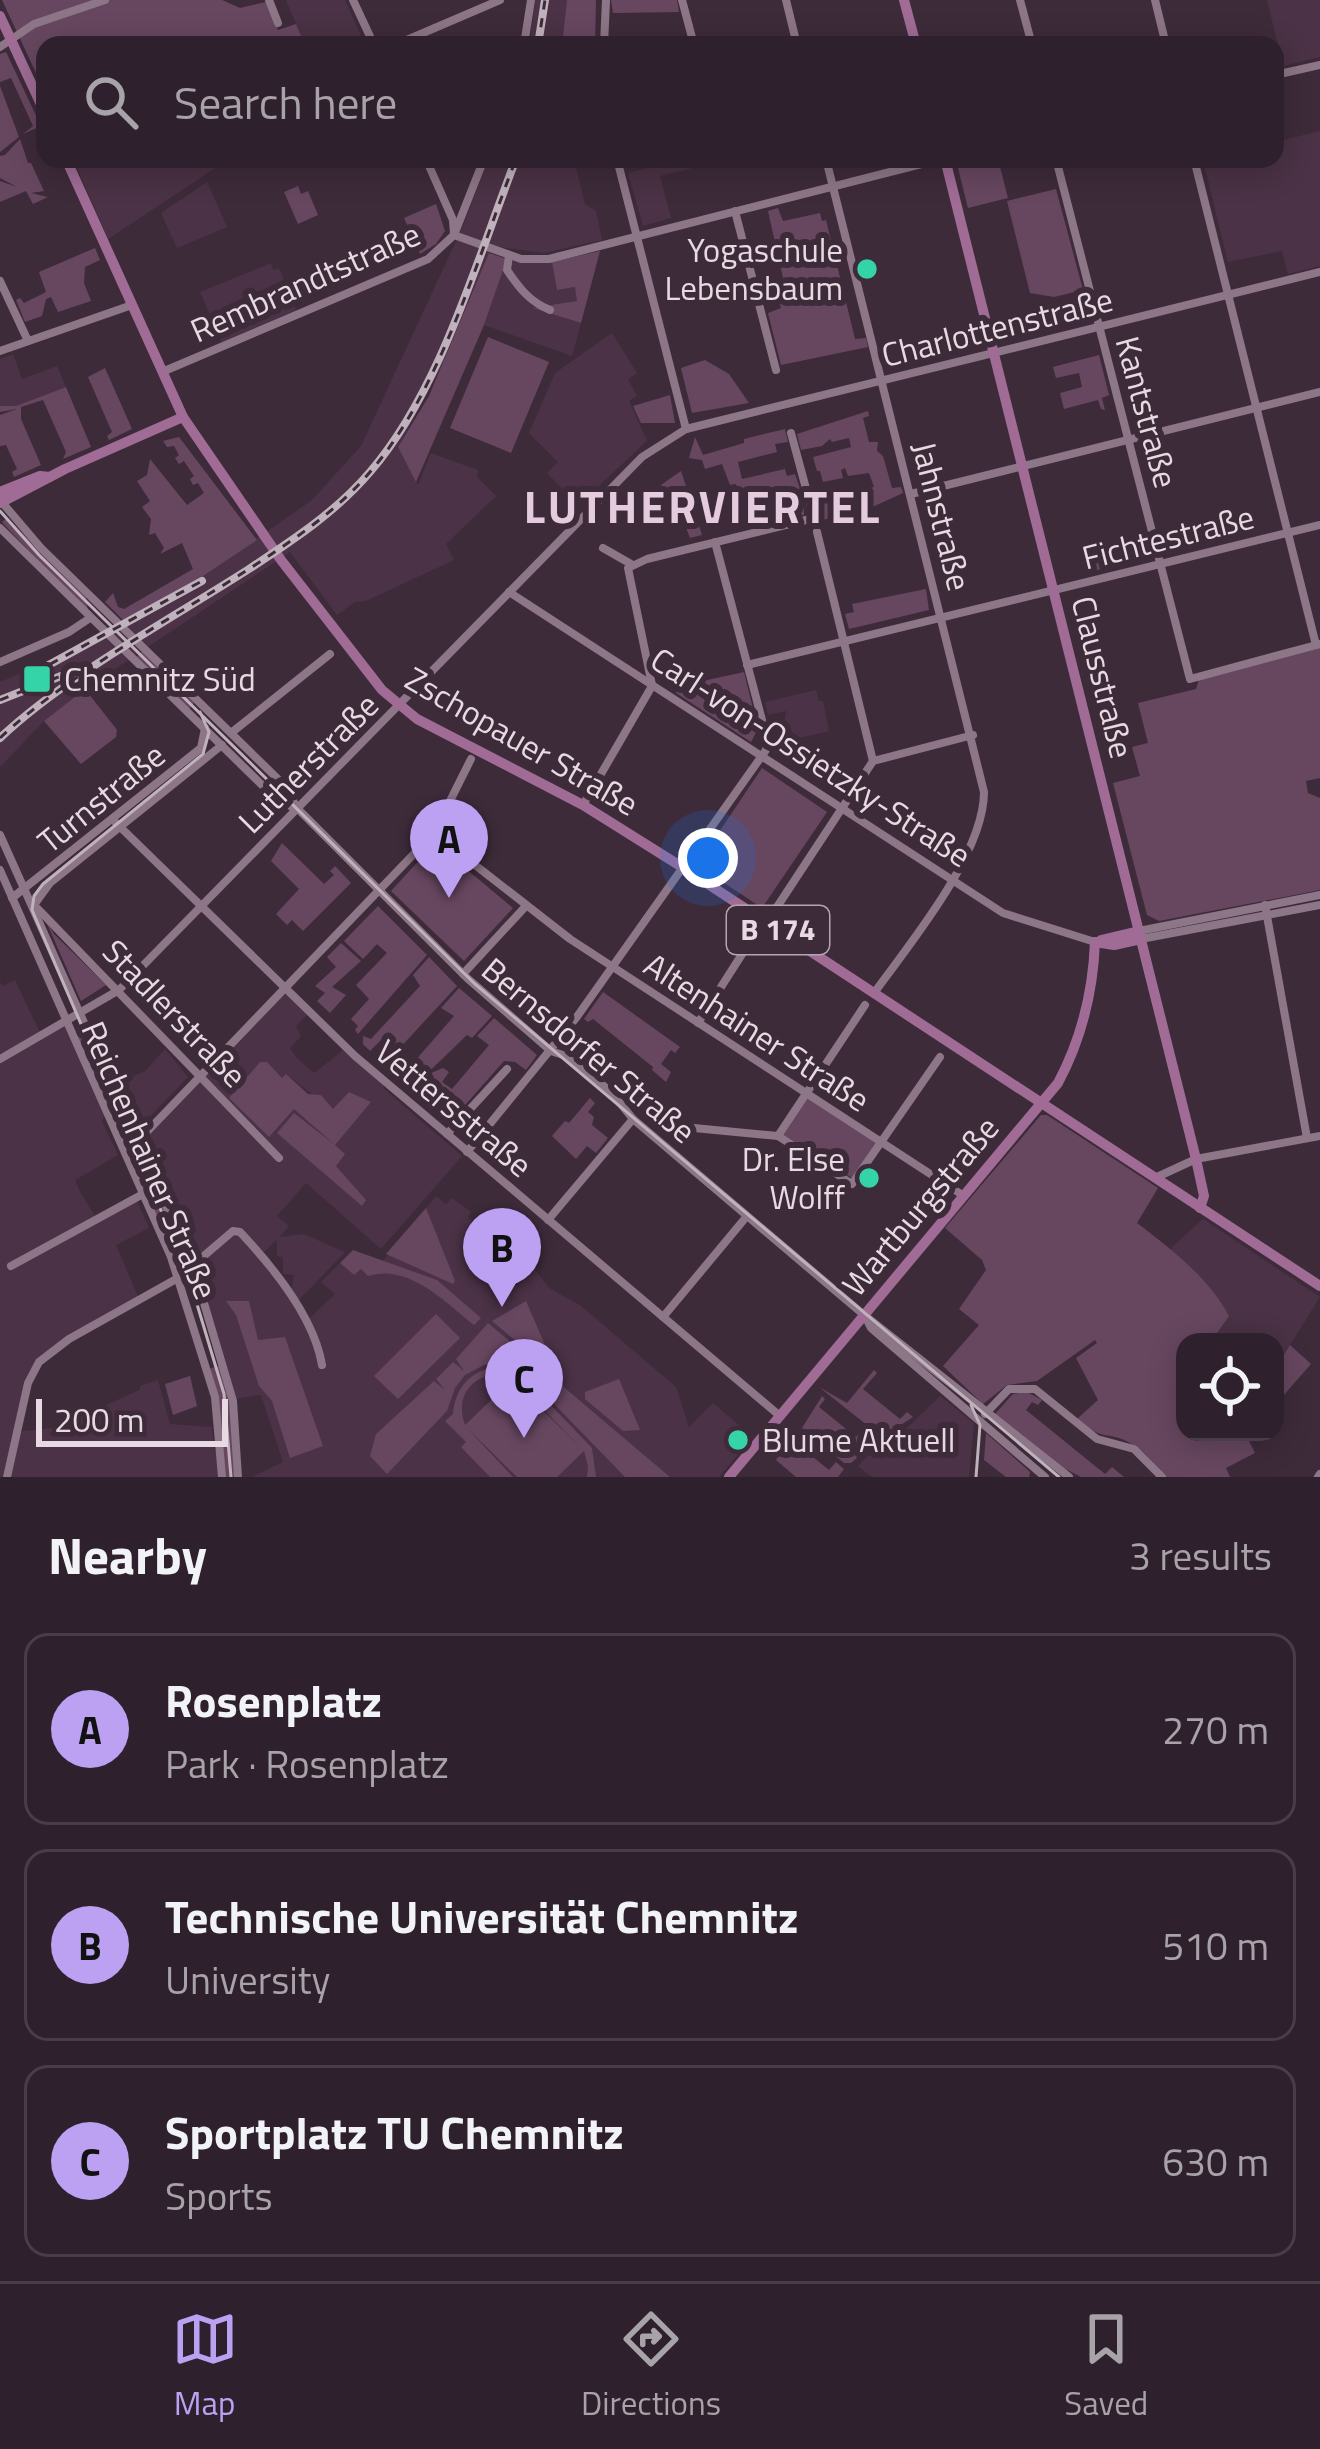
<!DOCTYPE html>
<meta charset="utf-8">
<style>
:root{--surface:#2e202c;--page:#362834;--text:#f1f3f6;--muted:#a7a3a9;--line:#493e48;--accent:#bca0f2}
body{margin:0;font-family:"Titillium Web",sans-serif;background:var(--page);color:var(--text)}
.controls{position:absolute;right:36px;bottom:36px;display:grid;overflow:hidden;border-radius:24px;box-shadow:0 6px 30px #0003}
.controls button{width:108px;height:108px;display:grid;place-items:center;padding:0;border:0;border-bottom:3px solid var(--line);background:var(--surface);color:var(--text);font:60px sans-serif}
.scale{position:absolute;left:36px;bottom:30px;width:192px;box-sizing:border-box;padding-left:12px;border:6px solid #e7dae3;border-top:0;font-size:33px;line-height:42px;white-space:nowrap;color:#e7dae3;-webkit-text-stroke:9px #3e2b3a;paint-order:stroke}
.you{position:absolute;left:708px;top:858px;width:42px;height:42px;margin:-30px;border:9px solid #fff;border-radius:50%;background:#1a73e8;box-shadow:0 0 0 18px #1a73e833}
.badge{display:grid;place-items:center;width:78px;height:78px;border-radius:50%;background:var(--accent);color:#111;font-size:39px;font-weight:700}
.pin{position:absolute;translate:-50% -99px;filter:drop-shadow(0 3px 6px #0008)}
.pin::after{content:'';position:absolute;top:63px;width:42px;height:36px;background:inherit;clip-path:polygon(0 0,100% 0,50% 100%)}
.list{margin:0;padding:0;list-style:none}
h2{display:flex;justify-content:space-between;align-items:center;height:156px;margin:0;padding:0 48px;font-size:51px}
h2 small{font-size:39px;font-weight:400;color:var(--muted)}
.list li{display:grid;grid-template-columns:78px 1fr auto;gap:36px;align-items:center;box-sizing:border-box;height:192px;margin:0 24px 24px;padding:0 24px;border:3px solid var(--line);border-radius:24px}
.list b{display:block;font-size:45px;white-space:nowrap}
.list p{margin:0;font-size:39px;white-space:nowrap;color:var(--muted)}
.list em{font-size:39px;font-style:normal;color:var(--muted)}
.icon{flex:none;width:66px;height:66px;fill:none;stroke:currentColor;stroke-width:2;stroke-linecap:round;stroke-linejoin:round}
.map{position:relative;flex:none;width:1320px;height:1477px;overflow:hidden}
.search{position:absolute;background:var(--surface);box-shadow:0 6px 30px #0003;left:36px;right:36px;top:36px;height:132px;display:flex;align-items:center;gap:30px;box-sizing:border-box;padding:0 42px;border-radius:24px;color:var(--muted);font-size:45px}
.sheet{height:804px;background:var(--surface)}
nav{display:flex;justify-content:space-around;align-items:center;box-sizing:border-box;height:168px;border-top:3px solid var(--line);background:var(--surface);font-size:33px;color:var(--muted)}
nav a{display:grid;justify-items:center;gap:6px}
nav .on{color:var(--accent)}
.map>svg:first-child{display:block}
.built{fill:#4b3246;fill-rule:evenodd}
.green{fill:#674760;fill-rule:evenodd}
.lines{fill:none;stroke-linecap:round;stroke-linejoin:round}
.minor{stroke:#8d7687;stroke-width:8}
.major{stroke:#a06c96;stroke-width:10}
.tram{stroke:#c0b2bc;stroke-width:3}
.rail-casing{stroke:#c0b2bc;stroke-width:8}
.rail{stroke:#3e2b3a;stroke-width:3;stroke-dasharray:9;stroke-linecap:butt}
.poi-dot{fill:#34d4a8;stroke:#3e2b3a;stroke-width:4.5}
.labels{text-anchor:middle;stroke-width:12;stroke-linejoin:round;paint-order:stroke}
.shield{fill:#3e2b3a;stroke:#b4a6b0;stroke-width:3}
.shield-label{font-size:30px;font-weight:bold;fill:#e7dae3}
.poi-label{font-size:33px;fill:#e7dae3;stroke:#3e2b3a;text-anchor:end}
.street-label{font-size:33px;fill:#e7dae3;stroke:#3e2b3a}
.district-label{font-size:45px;font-weight:bold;letter-spacing:3px;fill:#e4cbde;stroke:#3e2b3a}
</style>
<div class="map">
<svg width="1320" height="1477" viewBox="0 0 1320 1477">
<rect width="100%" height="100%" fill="#3e2b3a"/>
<g class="built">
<polygon points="286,0 345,0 365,45 305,45"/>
<polygon points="535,0 567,0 562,45 529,45"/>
<polygon points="1267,0 1320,0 1320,57 1283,66"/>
<polygon points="1320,131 1320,266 1288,274 1282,251 1228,262 1203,160 1275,159 1275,142"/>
<polygon points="73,159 217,159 220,165 108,239"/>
<polygon points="488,159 574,159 585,204 596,211 602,240 544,253 492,246 443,365 398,447 418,485 431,453 478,470 477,477 496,496 446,544 454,560 366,601 355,602 337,615 290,552 85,689 44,721 0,767 0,682 74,650 202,577 312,500 361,446 464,224"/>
<polygon points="654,159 713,159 714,163 660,176 671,218 643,226 628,173 656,166"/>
<polygon points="207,182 227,227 177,248 161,213"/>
<polygon points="507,259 552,262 557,290 575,287 578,301 537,309 581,323 572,356 484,325"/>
<polygon points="271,263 273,270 279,268 296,310 222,342 200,292"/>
<polygon points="612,333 637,373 628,379 637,396 629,401 647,441 578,505 547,473 558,462 529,433 555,373"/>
<polygon points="13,354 22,379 57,366 66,387 16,406 0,406 0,359"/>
<polygon points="816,690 819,701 823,701 829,731 782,742 778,726 784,724 786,711 768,715 765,702"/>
<polygon points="15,980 41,1035 67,1022 105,1113 102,1121 118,1155 75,1180 79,1190 95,1216 134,1194 149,1228 116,1245 139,1299 50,1352 29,1371 15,1432 72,1426 79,1417 140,1390 140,1386 158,1380 170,1424 212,1427 214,1449 239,1477 0,1477 0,982 3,986"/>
<path d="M 286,988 L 310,1012 L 296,1026 L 301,1036 L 290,1048 L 296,1057 L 314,1073 L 346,1048 L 387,1083 L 383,1088 L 462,1156 L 381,1249 L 306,1183 L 277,1216 L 289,1226 L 280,1237 L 304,1234 L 345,1252 L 298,1301 L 291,1292 L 294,1275 L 283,1274 L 283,1257 L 277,1256 L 277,1240 L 262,1254 L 309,1319 L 335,1294 L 321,1282 L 340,1263 L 354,1275 L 361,1269 L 368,1276 L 374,1272 L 436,1196 L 446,1204 L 452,1198 L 471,1212 L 468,1217 L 536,1271 L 549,1288 L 580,1305 L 676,1387 L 689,1427 L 713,1403 L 753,1437 L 719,1477 L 252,1477 L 283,1462 L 261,1395 L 234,1399 L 194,1263 L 141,1138 ZM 287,1075 L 333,1110 L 293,1108 L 269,1136 L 282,1079 Z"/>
<polygon points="165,1049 188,1077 141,1126 137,1126 118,1083 145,1071"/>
<polygon points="1203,1219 1320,1297 1275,1369 1275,1342 1215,1342 1172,1252 1171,1248"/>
<polygon points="940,1396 974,1423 969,1477 872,1477 858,1466 872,1452 907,1428"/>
</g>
<g class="green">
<polygon points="2,0 222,0 240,8 266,2 278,30 296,24 305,45 45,45 43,88"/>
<polygon points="567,0 596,0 595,45 562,45"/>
<polygon points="611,0 677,0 679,12 613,13"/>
<polygon points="6,52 41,126 23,134 33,126 11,78 0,82 0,54"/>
<polygon points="0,86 19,137 0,152"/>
<polygon points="20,139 28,163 31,163 44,191 31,193 48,197 33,204 26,191 0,202 0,211 0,181 17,187 0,178 0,156 5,155"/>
<polygon points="976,159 998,159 1008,198 968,208 957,164"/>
<polygon points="298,186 301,194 308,191 318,215 298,224 284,192"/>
<polygon points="1056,189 1083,290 1054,297 1030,293 1007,201"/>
<polygon points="436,204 445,231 436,244 420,254 404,218"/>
<polygon points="778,208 783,221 820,213 822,221 826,220 855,339 866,338 868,347 781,365 768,313 781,308 774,286 763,288 763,284 783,278 768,211"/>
<polygon points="95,248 100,260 85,267 84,283 91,301 58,312 51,297 46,299 42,316 25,322 16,300 20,298 24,303 46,292 39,272"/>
<polygon points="600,251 581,323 533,308 577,301 575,287 557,290 552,262"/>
<polygon points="489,253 507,259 484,325 416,482 398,447 429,396"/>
<polygon points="488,337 549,362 511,453 450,428"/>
<polygon points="1099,355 1109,395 1102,398 1105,410 1101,409 1098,400 1064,409 1060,393 1082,387 1079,373 1056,378 1053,367"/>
<polygon points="705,360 729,374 749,403 692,413 681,368"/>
<polygon points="105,368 132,429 109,440 107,436 112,432 88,377"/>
<polygon points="66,387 91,447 63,459 66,452 43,400 21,407 21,419 41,465 14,477 12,472 17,469 6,445 0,446 0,415 17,409 0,412 0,406 16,406"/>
<polygon points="1151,390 1159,424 1137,430 1127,396"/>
<polygon points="670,395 675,423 641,423 633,406"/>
<polygon points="868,411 869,416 863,418 869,442 878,442 877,451 883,456 892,488 901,487 903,493 868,509 818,521 813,504 874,487 869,473 848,476 845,468 841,470 843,478 823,482 820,471 817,471 813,457 851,447 849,438 832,442 830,439 822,446 801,450 797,434"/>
<polygon points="785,429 788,442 775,444 777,452 738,462 742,479 785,469 787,476 795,474 800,489 742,503 736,484 730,485 722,464 705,469 702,460 689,458 695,437 703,455 744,443 744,439"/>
<polygon points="179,437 257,540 200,578 124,621 105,602 113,593 118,607 124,609 193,569 182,543 160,554 164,548 155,533 149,535 151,519 142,507 150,501 137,481 147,475 150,459 187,505 204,493 198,483 193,485 190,479 194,476 184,461 179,464 175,458 179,455 174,446 167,447 163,441"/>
<polygon points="681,471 702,535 690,538 683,520 676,522 661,485"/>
<polygon points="804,504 804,515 750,527 747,516"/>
<polygon points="7,518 86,597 88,611 10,531 2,522"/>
<polygon points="1144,534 1148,557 1093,571 1087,548"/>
<polygon points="926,589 929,610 849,629 845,614 854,612 852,604"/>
<polygon points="1320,648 1320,778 1306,781 1308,793 1320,798 1320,890 1159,921 1147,915 1113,783 1140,776 1132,747 1148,743 1138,703 1196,689 1199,679"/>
<polygon points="143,651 194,703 189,709 136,657"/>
<polygon points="744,672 758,729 751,742 676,693 680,686"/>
<polygon points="85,689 117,730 116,737 81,764 44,721"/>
<polygon points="762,768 827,812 762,908 697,865"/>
<polygon points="282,843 324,884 334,875 330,871 335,866 351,883 303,931 292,920 287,925 276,914 299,889 271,861"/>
<polygon points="435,843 513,908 464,961 391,891"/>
<polygon points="378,906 427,955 358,1034 355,1030 358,1026 351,1019 369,999 356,985 387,953 377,944 363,959 344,941"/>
<polygon points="45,919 54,934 106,985 81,1001"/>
<polygon points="341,943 361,961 332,987 346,995 330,1013 317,1001 325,993 315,986 336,967 327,957"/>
<polygon points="429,957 457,986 385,1064 392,1052 380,1041 370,1051 363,1044 363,1036 371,1039 420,986 413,975"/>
<polygon points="459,988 492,1016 472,1038 467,1035 412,1088 389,1068 395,1061 407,1070 454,1016 441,1008"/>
<polygon points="603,992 680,1047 675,1053 671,1050 661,1064 671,1072 666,1082 652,1070 653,1067 593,1019 588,1022 584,1019"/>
<polygon points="494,1018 537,1055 526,1070 515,1062 504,1061 458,1113 437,1097 440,1092 429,1083 434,1077 431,1073 443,1068 449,1072 442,1082 452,1089 489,1045 477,1036"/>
<polygon points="85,1034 141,1154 130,1159 76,1037"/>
<polygon points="260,1062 267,1062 282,1078 286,1074 308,1094 321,1095 333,1109 349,1092 371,1102 335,1145 345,1154 336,1166 366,1200 362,1206 277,1133 294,1113 335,1145 294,1109 269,1137 229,1098"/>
<polygon points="590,1098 595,1103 588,1112 594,1117 592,1125 608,1138 596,1153 587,1146 576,1159 552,1136 565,1121 569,1123"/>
<polygon points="808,1098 879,1144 854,1179 783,1136"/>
<path d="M 1041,1115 L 1047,1115 L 1158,1188 L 1137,1223 C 1169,1247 1210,1279 1229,1316 L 1215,1336 L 1215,1342 L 1185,1342 L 1185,1432 L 1251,1432 L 1247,1437 L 1255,1453 L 1226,1468 L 1230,1477 L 1166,1477 C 1155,1466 1144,1450 1130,1443 C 1108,1430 1104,1443 1077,1419 L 1098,1400 L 1076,1358 L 1097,1343 L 1095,1340 L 1037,1381 L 1007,1385 L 983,1404 L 943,1366 L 979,1325 L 959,1309 L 986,1270 L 982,1260 L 945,1228 Z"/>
<polygon points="143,1158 185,1253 174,1257 132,1162"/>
<polygon points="426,1208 455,1281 453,1284 386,1254"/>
<path d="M 353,1250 L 437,1280 L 481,1318 L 474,1325 C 445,1302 408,1263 368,1276 L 361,1269 L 354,1275 L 340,1263 Z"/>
<polygon points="226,1301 249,1301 258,1340 285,1337 323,1446 290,1458 272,1401 259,1386 236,1315"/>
<polygon points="526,1301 549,1354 529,1352 492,1321"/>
<polygon points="436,1314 460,1338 398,1399 374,1376"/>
<polygon points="488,1323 670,1477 625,1477 522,1371 497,1363 484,1365 465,1375 455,1388 447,1411 387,1474 370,1456 376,1434 434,1381 445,1390 436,1379 453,1362 464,1371 456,1359"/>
<polygon points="1290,1345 1311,1364 1275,1405 1275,1369"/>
<polygon points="221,1365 231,1412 235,1477 224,1477 209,1369"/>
<path d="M 491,1368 L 507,1369 L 525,1378 L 592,1448 L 596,1477 L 587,1477 L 588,1466 L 584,1451 L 557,1477 L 517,1477 L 466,1427 L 513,1477 L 490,1477 L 461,1447 L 466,1442 L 445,1421 L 453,1414 C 455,1390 468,1373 491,1368 ZM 493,1374 L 515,1380 L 582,1449 L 512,1380 L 465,1425 C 456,1400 467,1380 493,1374 Z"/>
<polygon points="874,1370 877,1373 863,1389 900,1419 907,1412 913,1417 882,1437 819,1387 847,1403"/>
<polygon points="190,1376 197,1406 173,1415 165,1384"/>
<polygon points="619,1379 640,1430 623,1431 585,1399 585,1392"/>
<polygon points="1027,1392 1042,1400 1038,1405 1032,1402 1026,1410 1105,1474 1112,1467 1124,1477 1081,1477 1062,1467 995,1414 1013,1394"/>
<polygon points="822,1396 825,1399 819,1407 856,1437 863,1430 876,1441 851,1463 844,1463 802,1428"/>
<polygon points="794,1429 798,1431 792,1440 829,1470 836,1462 844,1469 838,1477 796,1477 776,1460"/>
<polygon points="986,1433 1030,1472 1029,1477 1006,1477 984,1460"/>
</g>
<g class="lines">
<g class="minor">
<polyline points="269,0 278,23"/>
<polyline points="353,0 374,45"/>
<polyline points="682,0 694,45"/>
<polyline points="786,0 797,45"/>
<polyline points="1020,0 1032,45"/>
<polyline points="1155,0 1166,45"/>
<polyline points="395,45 500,0"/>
<polyline points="524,45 531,0"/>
<polyline points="604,45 606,0"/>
<polyline points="0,47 34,24 105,0"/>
<polyline points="1275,75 1320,65"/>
<polyline points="426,159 453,220 454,234"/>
<polyline points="617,159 686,429"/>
<polyline points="723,159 724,162"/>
<path d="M 826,159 L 984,792 C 984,854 911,942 874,993"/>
<polyline points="1056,159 1190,679 1320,644"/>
<polyline points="1194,159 1316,645"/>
<polyline points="735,211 776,370"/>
<polyline points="454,235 521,259 549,259 941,159"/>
<path d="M 509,256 L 507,270 C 519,288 530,302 550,310"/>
<polyline points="0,281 28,341"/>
<polyline points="0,351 132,305"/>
<polyline points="162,372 428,259 454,235 484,159"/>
<polyline points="911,494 1320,392"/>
<polyline points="0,500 41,548 284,785 297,808 467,978 551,1051 569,1057 611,1092 633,1119 864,1315 1069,1477"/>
<polyline points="0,528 265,788 279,801 295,808"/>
<polyline points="603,548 631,564"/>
<polyline points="509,592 1003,913 1095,942"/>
<polyline points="0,662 69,632 90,618"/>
<polyline points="747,665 1320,525"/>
<polyline points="652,685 628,568 647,559 814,518 791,433"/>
<polyline points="231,733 330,654"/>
<polyline points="873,761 973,735"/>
<polyline points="583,805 652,686"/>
<polyline points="113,820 355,1056 780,1416"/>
<polyline points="434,833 570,939 964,1196"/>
<polyline points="0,835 193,1266 233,1401 238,1477"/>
<polyline points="0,870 171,1257 215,1397 222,1477"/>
<polyline points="12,898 201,748 205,728"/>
<polyline points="34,905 50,883 222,745"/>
<polyline points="1265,905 1307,1138"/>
<polyline points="38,909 279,1158"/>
<polyline points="775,910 873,761 817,532"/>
<polyline points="1139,931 1320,895"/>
<polyline points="1141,939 1320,905"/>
<polyline points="463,974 525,907"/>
<polyline points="698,1023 753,937"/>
<polyline points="0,1059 119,990 642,457 686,429 1320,272"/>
<polyline points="673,1126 778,1136 852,1184 940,1057"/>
<polyline points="447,1134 507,1069"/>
<polyline points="778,1136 865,1005"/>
<polyline points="138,1141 434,833 471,759"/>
<polyline points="467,1152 576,1018 766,750 767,739 715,542"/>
<polyline points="1157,1177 1196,1159 1320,1136"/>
<polyline points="548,1220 633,1119"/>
<polyline points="11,1266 143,1194"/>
<polyline points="865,1316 871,1328 1045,1477"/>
<polyline points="663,1317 747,1216"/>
<polyline points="985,1414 1009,1389 1035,1389 1097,1439 1134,1449 1162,1477"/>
<path d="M 7,1477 L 28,1383 L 39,1362 L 69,1339 L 178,1278 L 233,1231 L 240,1232 C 273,1267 314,1317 322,1365"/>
<polyline points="1318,1477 1320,1474"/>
</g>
<g class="major">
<polyline points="904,0 916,45"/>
<polyline points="0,16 45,113"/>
<polyline points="66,159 183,417 281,560 382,690 417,719 583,805 682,867 1320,1286"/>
<polyline points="945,159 1196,1159 1204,1196 1200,1208"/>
<polyline points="0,492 40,476 50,477"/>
<polyline points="0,503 65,469 183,417"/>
<polyline points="1101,940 1139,931"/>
<polyline points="1095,942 1114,945 1141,939"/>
<path d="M 729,1477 L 1058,1083 C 1082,1038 1093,992 1095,942"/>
</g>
<g class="tram">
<polyline points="0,511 39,555 475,984 1059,1477"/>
<polyline points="200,712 209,732 203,754 43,884 34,896 32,910 187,1271 224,1394 231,1477"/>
<polyline points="971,1405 980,1425 976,1477"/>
</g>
<g class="rail-casing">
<g id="rail">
<polyline points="538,45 545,0"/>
<polyline points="34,673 202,581"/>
<polyline points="0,700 61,676"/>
<path d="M 0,738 C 67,675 171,619 249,569 C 293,540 336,512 370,472 C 441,390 477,259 516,159"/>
</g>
</g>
<use href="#rail" class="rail"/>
</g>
<g class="poi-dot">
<circle cx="867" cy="269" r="12"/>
<rect x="22" y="664" width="30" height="30" rx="6"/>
<circle cx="869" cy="1178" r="12"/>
<circle cx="738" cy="1440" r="12"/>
</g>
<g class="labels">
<rect class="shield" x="727" y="906" width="102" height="48" rx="9"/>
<g class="shield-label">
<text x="778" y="940">B 174</text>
</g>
<g class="poi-label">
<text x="843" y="262">Yogaschule<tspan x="843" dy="38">Lebensbaum</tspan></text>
<text x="64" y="691" text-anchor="start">Chemnitz Süd</text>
<text x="845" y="1171">Dr. Else<tspan x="845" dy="38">Wolff</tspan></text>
<text x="762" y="1452" text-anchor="start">Blume Aktuell</text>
</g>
<g class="street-label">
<text transform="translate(305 282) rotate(-24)" y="12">Rembrandtstraße</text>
<text transform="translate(997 327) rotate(-14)" y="12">Charlottenstraße</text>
<text transform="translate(1147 412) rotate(75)" y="12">Kantstraße</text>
<text transform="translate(942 516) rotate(76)" y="12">Jahnstraße</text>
<text transform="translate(1168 537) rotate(-14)" y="12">Fichtestraße</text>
<text transform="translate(1103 677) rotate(76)" y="12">Clausstraße</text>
<text transform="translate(522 741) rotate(30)" y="12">Zschopauer Straße</text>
<text transform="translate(811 757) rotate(33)" y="12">Carl-von-Ossietzky-Straße</text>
<text transform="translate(308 763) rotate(-45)" y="12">Lutherstraße</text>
<text transform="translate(101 798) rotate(-39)" y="12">Turnstraße</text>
<text transform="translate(175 1013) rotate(46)" y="12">Stadlerstraße</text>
<text transform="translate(757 1032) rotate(33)" y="12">Altenhainer Straße</text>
<text transform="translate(589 1050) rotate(40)" y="12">Bernsdorfer Straße</text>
<text transform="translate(454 1108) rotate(40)" y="12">Vettersstraße</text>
<text transform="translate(150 1160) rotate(67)" y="12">Reichenhainer Straße</text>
<text transform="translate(920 1206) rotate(-50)" y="12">Wartburgstraße</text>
</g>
<g class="district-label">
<text x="703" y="523">LUTHERVIERTEL</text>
</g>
</g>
</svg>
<div class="controls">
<button><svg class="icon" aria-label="locate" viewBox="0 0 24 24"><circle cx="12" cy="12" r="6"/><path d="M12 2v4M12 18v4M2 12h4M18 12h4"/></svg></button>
</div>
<div class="scale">200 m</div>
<div class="you"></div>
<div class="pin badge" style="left:449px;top:898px">A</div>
<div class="pin badge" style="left:502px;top:1307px">B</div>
<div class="pin badge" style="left:524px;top:1438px">C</div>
<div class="search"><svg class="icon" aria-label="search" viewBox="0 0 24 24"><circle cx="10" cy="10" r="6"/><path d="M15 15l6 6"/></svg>Search here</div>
</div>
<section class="sheet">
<h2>Nearby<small>3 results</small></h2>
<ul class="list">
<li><span class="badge">A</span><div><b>Rosenplatz</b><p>Park · Rosenplatz</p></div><em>270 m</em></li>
<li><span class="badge">B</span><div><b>Technische Universität Chemnitz</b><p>University</p></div><em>510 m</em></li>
<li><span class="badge">C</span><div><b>Sportplatz TU Chemnitz</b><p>Sports</p></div><em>630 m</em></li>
</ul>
</section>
<nav>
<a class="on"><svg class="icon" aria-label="map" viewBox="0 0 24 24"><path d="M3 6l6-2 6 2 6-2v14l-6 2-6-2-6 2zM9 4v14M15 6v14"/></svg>Map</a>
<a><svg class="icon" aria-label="directions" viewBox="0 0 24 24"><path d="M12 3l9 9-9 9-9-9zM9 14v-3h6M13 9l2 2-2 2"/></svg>Directions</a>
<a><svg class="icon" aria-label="saved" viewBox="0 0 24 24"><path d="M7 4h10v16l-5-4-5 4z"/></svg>Saved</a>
</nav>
